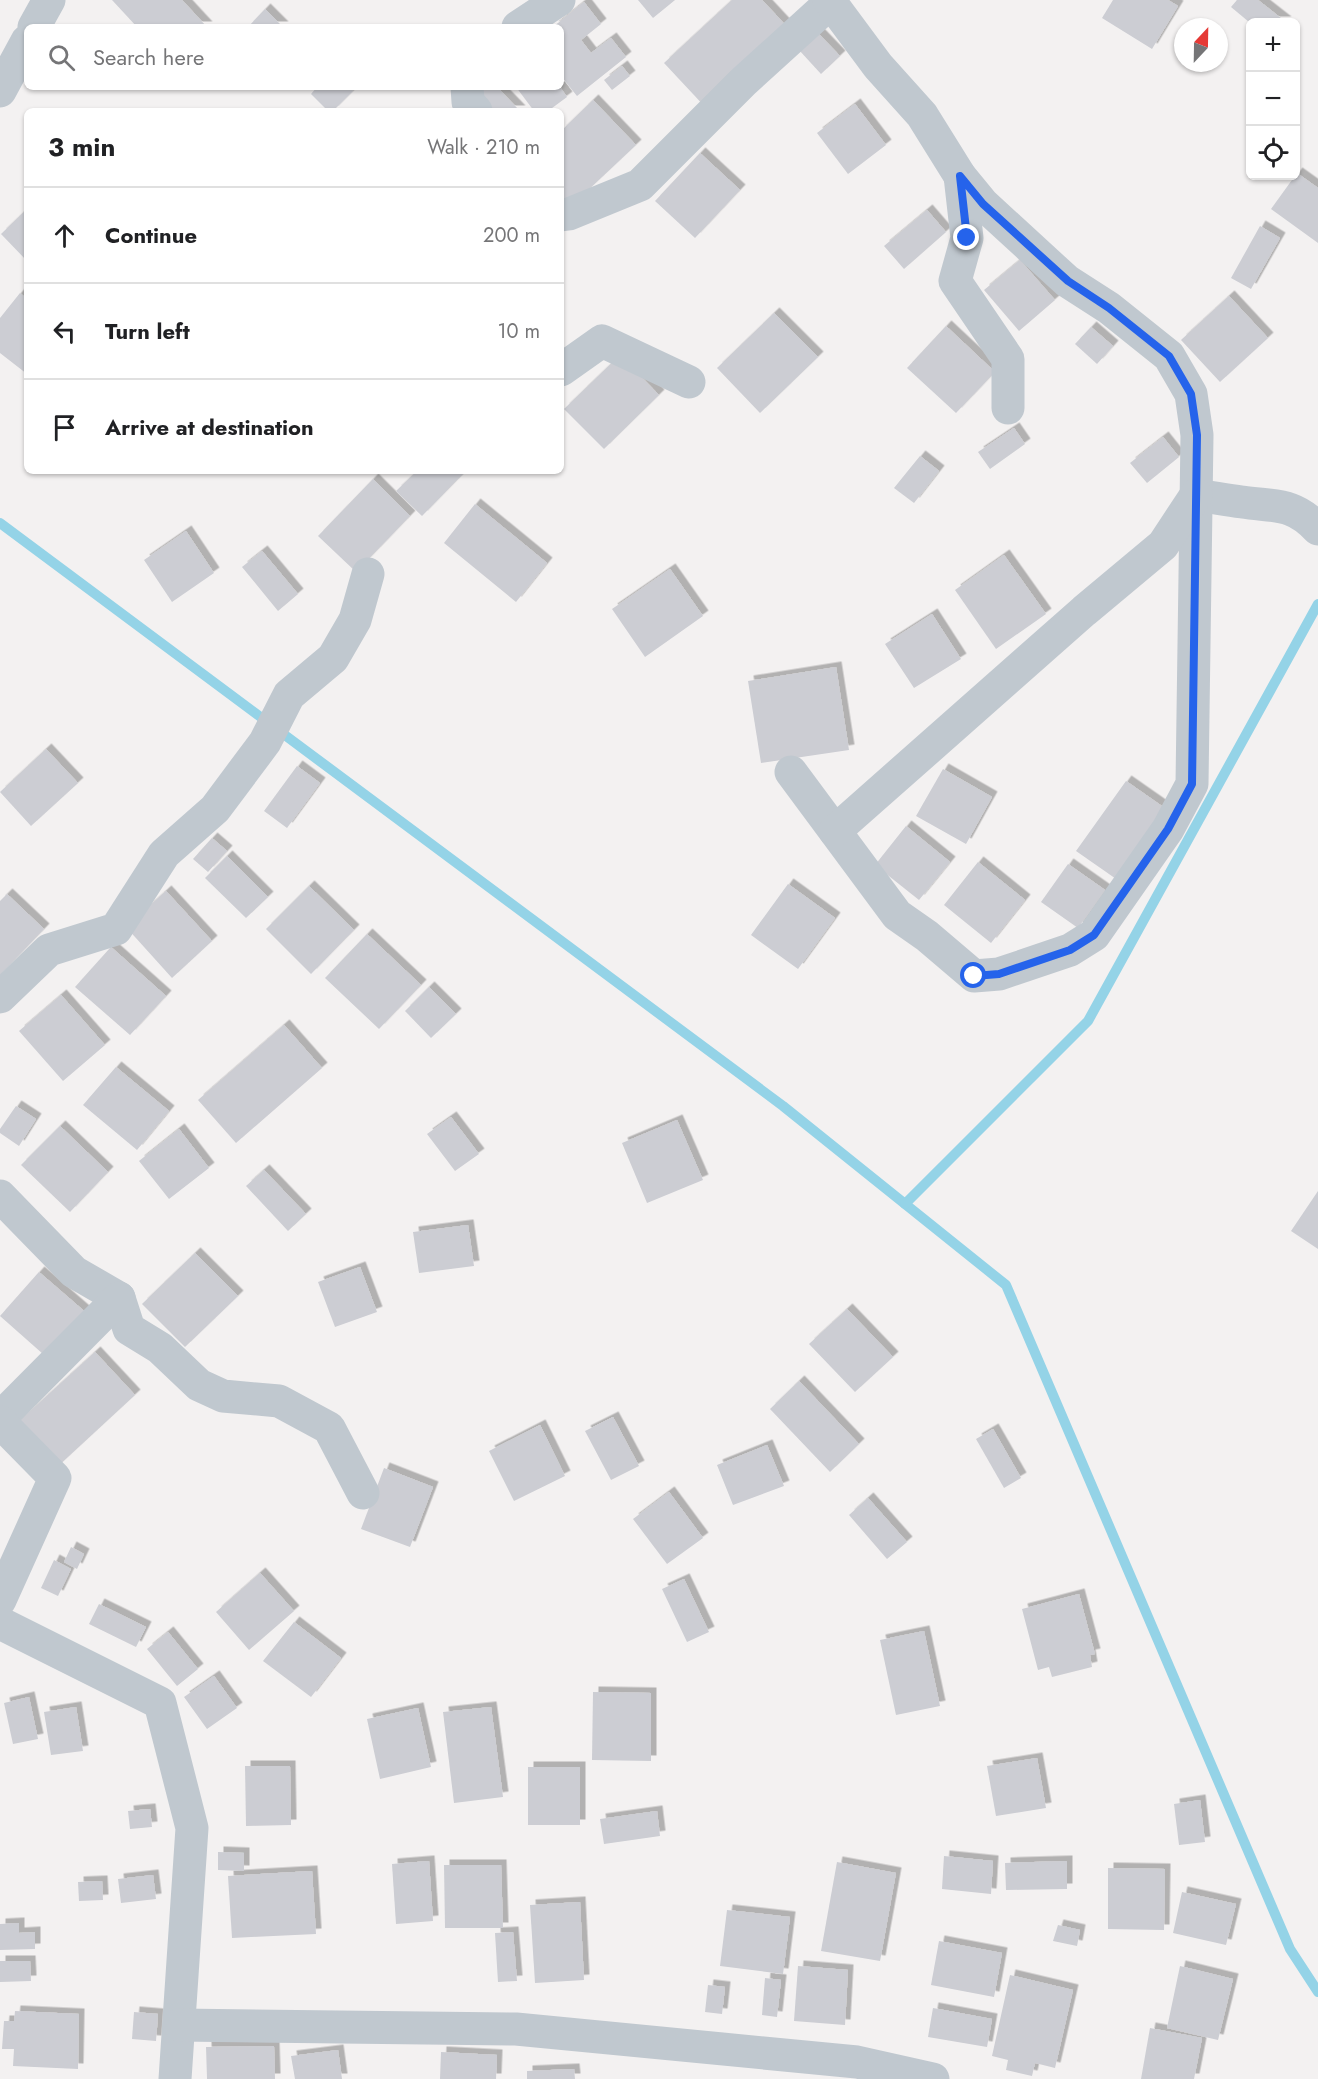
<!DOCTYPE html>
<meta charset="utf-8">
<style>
:root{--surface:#fff;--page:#f6f6f6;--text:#202124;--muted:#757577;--line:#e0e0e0}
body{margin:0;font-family:Jost,sans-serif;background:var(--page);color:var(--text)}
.controls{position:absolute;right:18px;top:18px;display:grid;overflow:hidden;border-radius:9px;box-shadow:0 2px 4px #0004}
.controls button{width:54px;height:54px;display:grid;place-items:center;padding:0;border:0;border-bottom:2px solid var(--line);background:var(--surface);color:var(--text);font:30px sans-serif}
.compass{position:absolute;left:1174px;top:18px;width:54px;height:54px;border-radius:50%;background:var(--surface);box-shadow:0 2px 4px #0004;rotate:22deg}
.stop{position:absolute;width:18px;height:18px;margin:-14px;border:4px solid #2563eb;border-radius:50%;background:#fff}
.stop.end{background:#2563eb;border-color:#fff;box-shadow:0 2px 6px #0008}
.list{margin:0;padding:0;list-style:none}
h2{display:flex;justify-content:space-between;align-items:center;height:78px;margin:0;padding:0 24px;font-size:26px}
h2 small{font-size:20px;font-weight:400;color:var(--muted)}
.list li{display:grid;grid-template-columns:39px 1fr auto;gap:18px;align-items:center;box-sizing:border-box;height:96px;padding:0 24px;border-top:2px solid var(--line)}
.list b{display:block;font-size:22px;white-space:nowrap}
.list em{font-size:20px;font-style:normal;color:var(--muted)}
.icon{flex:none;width:33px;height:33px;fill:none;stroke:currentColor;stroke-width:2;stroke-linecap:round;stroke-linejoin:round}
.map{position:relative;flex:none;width:1318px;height:2079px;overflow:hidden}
.search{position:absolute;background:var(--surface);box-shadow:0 2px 4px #0004;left:24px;top:24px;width:540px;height:66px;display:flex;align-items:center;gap:15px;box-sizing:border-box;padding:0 21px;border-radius:9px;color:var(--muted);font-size:22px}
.panel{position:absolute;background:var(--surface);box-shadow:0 2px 4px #0004;left:24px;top:108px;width:540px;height:366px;border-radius:9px}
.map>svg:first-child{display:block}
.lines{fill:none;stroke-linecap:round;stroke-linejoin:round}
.stream{stroke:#94d3e7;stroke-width:10}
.building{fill:#cccdd3;filter:url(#shadow)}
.minor{stroke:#c0c8cf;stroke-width:33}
.route{stroke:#2563eb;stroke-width:8}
</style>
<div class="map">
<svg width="1318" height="2079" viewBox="0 0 1318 2079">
<defs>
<filter id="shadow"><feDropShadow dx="5.5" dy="-5.5" stdDeviation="0" flood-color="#0004"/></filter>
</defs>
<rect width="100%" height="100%" fill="#f3f1f1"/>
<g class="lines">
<g class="stream">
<polyline points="0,523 783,1106 1006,1285 1290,1949 1318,1992"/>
<polyline points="905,1204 1088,1021 1318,604"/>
</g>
</g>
<g class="building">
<polygon points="112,0 182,0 207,27 137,27"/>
<polygon points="638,0 675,0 653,18"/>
<polygon points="732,0 762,0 791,31 707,109 664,63"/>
<polygon points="1113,0 1168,0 1178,6 1152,49 1102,18"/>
<polygon points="1237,0 1258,0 1286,22 1249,22 1231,7"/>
<polygon points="584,2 601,24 581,40 591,53 611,38 626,57 577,96 561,76 561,27 553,27"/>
<polygon points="265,9 283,27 248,27"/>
<polygon points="817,32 840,56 821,74 799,50"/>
<polygon points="622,66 630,76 612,90 604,80"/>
<polygon points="317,87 349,87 353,91 333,111 328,111 311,94"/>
<polygon points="474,87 497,87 520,111 492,111"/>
<polygon points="516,87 560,87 567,97 548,111 534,111"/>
<polygon points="593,100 636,145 569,208 561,200 561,131"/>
<polygon points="855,104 886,145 848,174 817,133"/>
<polygon points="700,153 740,190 695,238 655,201"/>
<polygon points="1297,173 1318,188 1318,243 1271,209"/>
<polygon points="27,209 27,261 1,234"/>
<polygon points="927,210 946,232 904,269 884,246"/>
<polygon points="1260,226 1280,238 1251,289 1231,278"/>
<polygon points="1020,260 1055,300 1019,331 984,290"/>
<polygon points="20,293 27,299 27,374 0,353 0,318"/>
<polygon points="1229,296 1268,338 1220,382 1181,340"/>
<polygon points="774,313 818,357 760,413 717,368"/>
<polygon points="946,326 995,372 956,413 907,368"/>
<polygon points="1091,327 1113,346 1097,364 1075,344"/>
<polygon points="620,355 659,395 604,449 564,409"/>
<polygon points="1014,428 1025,444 990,469 978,452"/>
<polygon points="1163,437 1179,457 1147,483 1130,463"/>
<polygon points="920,456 939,471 914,503 894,488"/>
<polygon points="417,471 466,471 422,516 396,491"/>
<polygon points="373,479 410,516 356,572 318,536"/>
<polygon points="475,504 547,563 516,602 444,543"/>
<polygon points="186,531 214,573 172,602 144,560"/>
<polygon points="262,551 298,594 278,611 242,567"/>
<polygon points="1004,555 1046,614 996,649 955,590"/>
<polygon points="670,569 703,616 645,657 612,609"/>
<polygon points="932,614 961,659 914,688 885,644"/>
<polygon points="836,667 849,750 761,763 748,681"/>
<polygon points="46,749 78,783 31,826 0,792"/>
<polygon points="297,766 320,783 287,828 264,811"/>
<polygon points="943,769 992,797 966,844 916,816"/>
<polygon points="1126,781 1169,811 1119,881 1076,851"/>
<polygon points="906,826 950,862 919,900 875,865"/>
<polygon points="212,838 227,851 208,872 193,859"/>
<polygon points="227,856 268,897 246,918 205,878"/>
<polygon points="978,862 1025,900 991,943 944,905"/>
<polygon points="1068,864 1105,890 1078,928 1041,902"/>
<polygon points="788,884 835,918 798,969 751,935"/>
<polygon points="309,886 354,930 311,974 266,929"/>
<polygon points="166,891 212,941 172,978 126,927"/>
<polygon points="7,894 44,929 0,975 0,901"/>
<polygon points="367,934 421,985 379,1029 325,978"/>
<polygon points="111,947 166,996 130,1035 75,987"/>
<polygon points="429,987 456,1014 431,1038 405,1011"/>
<polygon points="61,995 105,1045 63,1081 19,1031"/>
<polygon points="284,1025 322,1068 236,1143 198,1100"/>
<polygon points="116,1067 169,1111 137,1150 83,1105"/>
<polygon points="16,1106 36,1119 19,1146 0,1133 0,1129"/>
<polygon points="451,1117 479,1154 455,1171 427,1134"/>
<polygon points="677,1120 703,1180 647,1203 622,1143"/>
<polygon points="60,1126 108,1172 70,1212 21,1165"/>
<polygon points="179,1129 209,1168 169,1199 139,1161"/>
<polygon points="264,1170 306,1214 288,1231 246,1186"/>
<polygon points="1318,1191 1318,1249 1291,1231"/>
<polygon points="468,1225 474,1266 419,1273 413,1232"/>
<polygon points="195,1253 238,1296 185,1347 142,1304"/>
<polygon points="360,1267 377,1312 335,1327 318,1282"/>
<polygon points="39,1272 91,1317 52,1362 0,1316"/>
<polygon points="847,1309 893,1357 855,1392 809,1344"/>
<polygon points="95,1352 135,1395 56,1468 16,1424"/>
<polygon points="799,1381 859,1444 830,1472 770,1409"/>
<polygon points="613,1417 639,1466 611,1480 585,1431"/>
<polygon points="540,1425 565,1476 514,1501 489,1451"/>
<polygon points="993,1429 1021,1478 1004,1488 976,1439"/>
<polygon points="767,1445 784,1486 733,1505 717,1465"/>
<polygon points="384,1468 433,1487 410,1547 361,1529"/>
<polygon points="669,1492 703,1538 667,1564 633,1519"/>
<polygon points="868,1498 907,1542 887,1559 849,1515"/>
<polygon points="71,1547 84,1554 77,1569 64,1562"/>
<polygon points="54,1560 71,1569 58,1596 41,1588"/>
<polygon points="260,1573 294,1611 249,1650 216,1612"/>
<polygon points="684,1579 709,1632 687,1642 662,1589"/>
<polygon points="1079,1594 1095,1654 1090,1655 1092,1667 1052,1677 1049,1667 1038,1670 1022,1609"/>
<polygon points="99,1604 146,1627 136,1647 89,1624"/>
<polygon points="294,1622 341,1658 311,1697 263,1661"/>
<polygon points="924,1631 940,1706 896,1715 880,1640"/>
<polygon points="168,1632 198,1669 177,1686 147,1649"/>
<polygon points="214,1676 237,1708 207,1729 184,1697"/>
<polygon points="593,1692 651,1693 651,1761 592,1760"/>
<polygon points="29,1697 38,1739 13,1744 4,1703"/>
<polygon points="76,1707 83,1751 51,1755 44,1712"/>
<polygon points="491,1707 503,1797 454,1803 443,1712"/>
<polygon points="418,1708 431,1767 380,1779 367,1719"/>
<polygon points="1037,1758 1046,1808 996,1816 987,1766"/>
<polygon points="245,1766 290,1766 291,1825 246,1826"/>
<rect x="528" y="1767" width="52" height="58"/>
<polygon points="1200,1800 1205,1842 1179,1845 1174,1804"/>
<polygon points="150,1809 152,1827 130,1829 128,1811"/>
<polygon points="657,1811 660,1836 604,1844 600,1819"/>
<polygon points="218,1852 244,1853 244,1871 218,1870"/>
<polygon points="944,1856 993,1861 991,1894 942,1889"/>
<polygon points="429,1861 433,1921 396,1924 392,1864"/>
<polygon points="1067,1861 1067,1889 1006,1890 1005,1863"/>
<polygon points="837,1862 896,1873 880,1961 821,1951"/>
<polygon points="444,1865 501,1865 503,1928 445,1928"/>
<polygon points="1108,1868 1165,1869 1164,1930 1108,1929"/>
<polygon points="312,1871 316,1934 232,1938 228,1876"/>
<polygon points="153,1875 156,1899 121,1903 118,1879"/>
<polygon points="102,1881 103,1900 79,1901 78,1882"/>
<polygon points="1182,1892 1236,1904 1226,1945 1173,1933"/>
<polygon points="580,1902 584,1980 535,1983 530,1905"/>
<polygon points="727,1910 790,1917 783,1974 720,1966"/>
<polygon points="19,1923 19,1933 35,1932 35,1949 0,1950 0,1924"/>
<polygon points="1058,1925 1080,1930 1077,1946 1053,1941"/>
<polygon points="513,1932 517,1981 498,1982 495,1933"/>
<polygon points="939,1941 1002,1953 994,1997 931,1985"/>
<polygon points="0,1961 30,1961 31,1981 0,1982"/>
<polygon points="798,1966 848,1970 845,2025 794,2021"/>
<polygon points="1180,1966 1233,1979 1218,2040 1167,2028"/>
<polygon points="1010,1975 1073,1990 1055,2068 1035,2063 1032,2076 1006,2070 1008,2060 992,2056"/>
<polygon points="765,1978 781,1980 777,2017 762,2015"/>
<polygon points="708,1985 725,1987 722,2014 705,2012"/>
<polygon points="933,2008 992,2019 987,2047 928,2037"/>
<polygon points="15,2011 79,2014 78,2069 13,2066 14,2049 2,2049 4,2021 14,2021"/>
<polygon points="134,2012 158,2014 156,2041 132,2039"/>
<polygon points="1150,2028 1202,2038 1194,2079 1141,2079"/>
<polygon points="274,2046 275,2079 207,2079 206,2047"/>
<polygon points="338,2050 342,2079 295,2079 291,2056"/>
<polygon points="441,2052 497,2055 496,2079 440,2079"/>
<polygon points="574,2069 575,2079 527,2079 527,2071"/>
</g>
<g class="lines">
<g class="minor">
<polyline points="34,27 49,0"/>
<polyline points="518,27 559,0"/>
<polyline points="467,87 468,102 476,111"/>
<polyline points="0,91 27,41"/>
<polyline points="960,176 967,238 955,281 1008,359 1008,408"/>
<polyline points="561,215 569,214 640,185 743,82 831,2"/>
<polyline points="561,370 602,341 689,382"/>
<path d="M 1196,495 C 1211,497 1226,500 1242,502 C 1275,507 1293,502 1318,529"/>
<polyline points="791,772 897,915 927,936 974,976 999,974 1070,950 1094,935 1168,829 1192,784 1197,435 1191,394 1169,356 1109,308 1067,281 983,204 960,176 922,115 878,66 829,0"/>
<polyline points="835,831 1084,611 1163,545 1196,495"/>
<polyline points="0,997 49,950 116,929 164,854 215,809 265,742 289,695 333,658 355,620 368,574"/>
<polyline points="0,1196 74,1272 119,1298 129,1329 160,1348 199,1385 223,1396 279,1401 329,1428 363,1493"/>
<polyline points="0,1418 119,1298"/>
<polyline points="0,1422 55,1478 0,1600"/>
<polyline points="0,1623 160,1703 192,1828 175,2079"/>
<polyline points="179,2025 516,2029 857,2062 933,2079"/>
</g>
</g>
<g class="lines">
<polyline class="route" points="967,238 960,176 983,204 1068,281 1109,308 1169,356 1191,394 1197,435 1192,784 1168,829 1094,935 1070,950 999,974 974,976"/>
</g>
</svg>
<div class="controls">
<button>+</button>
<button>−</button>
<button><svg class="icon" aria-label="locate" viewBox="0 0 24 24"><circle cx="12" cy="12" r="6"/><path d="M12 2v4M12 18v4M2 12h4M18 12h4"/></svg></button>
</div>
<svg class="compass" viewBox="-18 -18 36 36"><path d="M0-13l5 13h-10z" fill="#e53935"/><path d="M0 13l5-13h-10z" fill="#757577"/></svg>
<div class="stop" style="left:974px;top:976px"></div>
<div class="stop end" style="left:967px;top:238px"></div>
<div class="search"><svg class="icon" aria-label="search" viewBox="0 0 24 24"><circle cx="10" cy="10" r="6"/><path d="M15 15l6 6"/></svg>Search here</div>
<section class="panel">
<h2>3 min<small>Walk · 210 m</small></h2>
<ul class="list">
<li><svg class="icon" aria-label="ahead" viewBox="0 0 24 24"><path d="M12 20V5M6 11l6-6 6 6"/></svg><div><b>Continue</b></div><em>200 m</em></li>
<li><svg class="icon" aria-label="left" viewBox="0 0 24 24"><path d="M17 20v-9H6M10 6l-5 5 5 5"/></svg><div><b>Turn left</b></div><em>10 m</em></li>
<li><svg class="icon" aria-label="arrive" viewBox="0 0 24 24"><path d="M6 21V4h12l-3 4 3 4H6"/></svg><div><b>Arrive at destination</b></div></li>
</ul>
</section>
</div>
